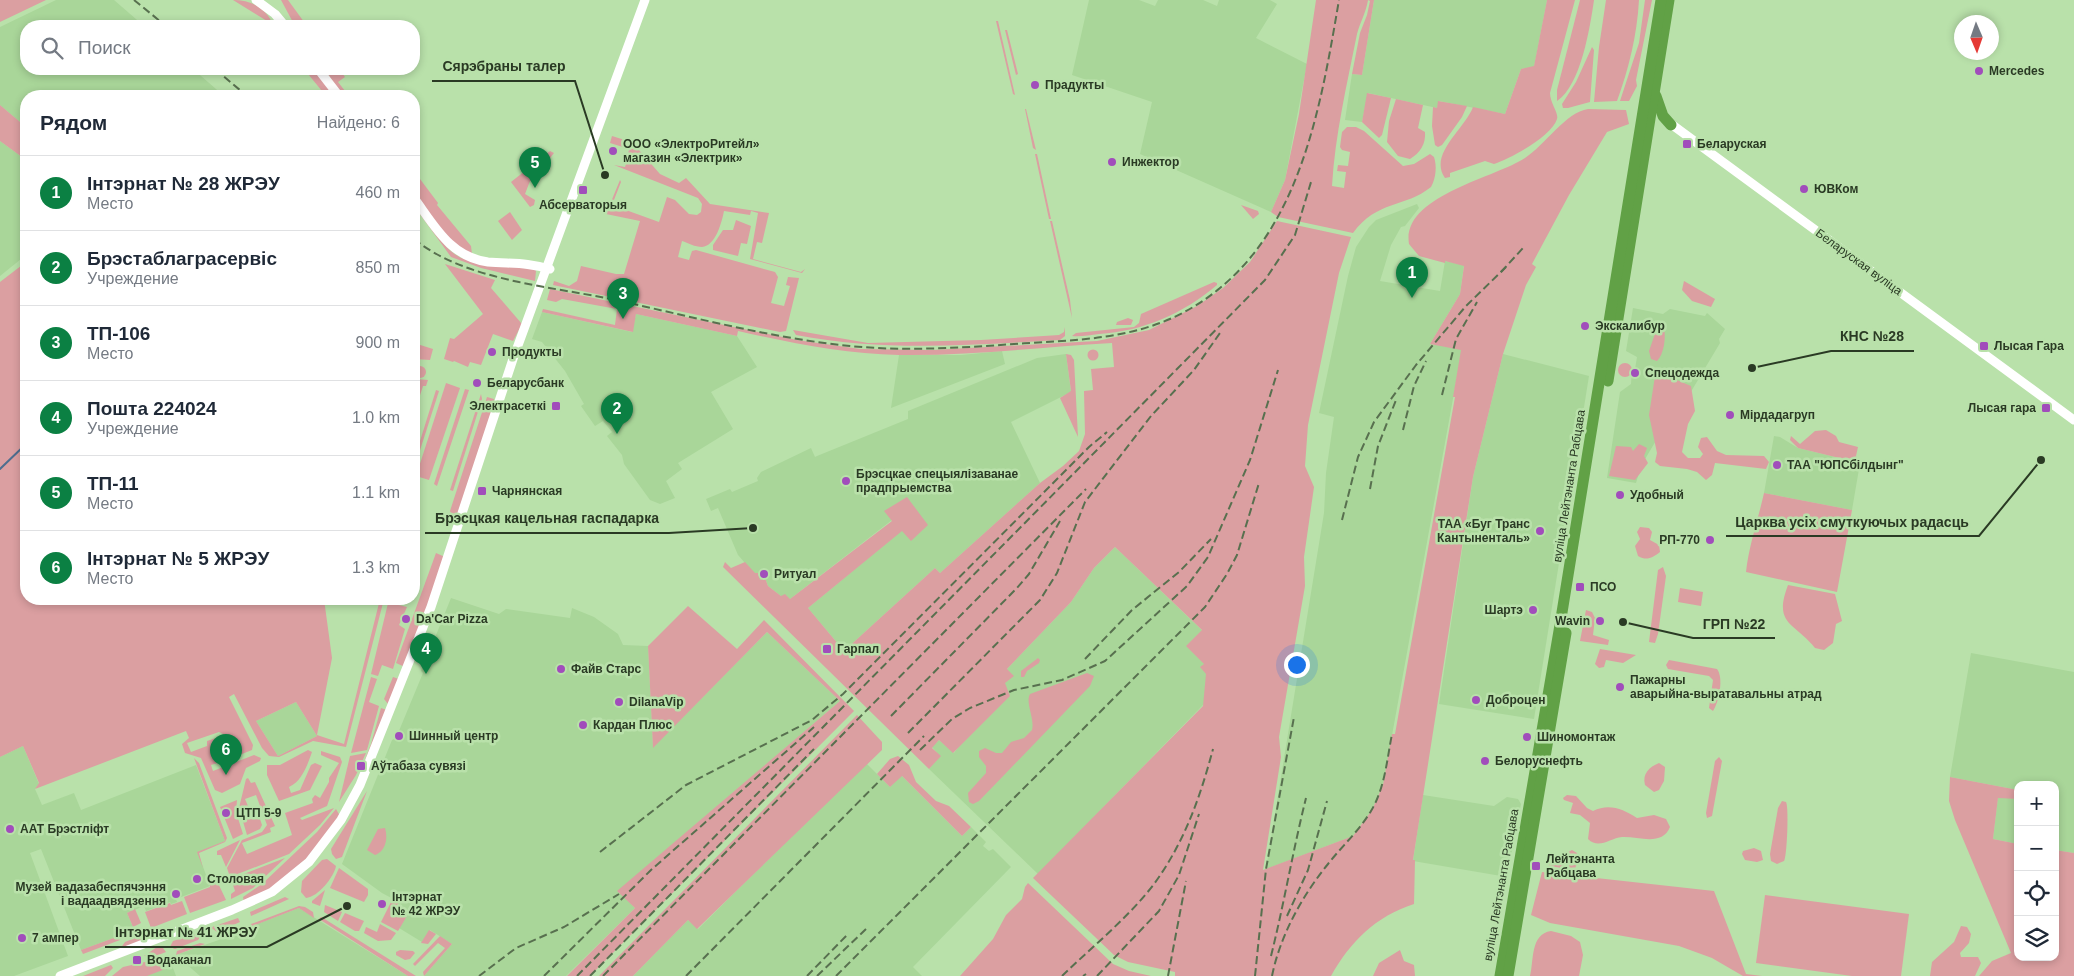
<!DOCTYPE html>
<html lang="ru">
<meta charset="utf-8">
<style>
:root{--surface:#fff;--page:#f6f6f7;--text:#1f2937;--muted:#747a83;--line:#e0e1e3;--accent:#0b8043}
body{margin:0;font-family:Arial,sans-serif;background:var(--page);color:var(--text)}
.controls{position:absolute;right:15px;bottom:15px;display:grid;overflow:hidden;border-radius:10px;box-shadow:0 2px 8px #0003}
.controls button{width:45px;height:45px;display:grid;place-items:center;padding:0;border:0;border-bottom:1px solid var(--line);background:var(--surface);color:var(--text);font:25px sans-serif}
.compass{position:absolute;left:1954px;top:15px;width:45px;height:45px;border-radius:50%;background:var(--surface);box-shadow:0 2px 8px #0003;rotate:178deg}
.you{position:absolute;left:1296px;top:664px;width:18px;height:18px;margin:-12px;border:4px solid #fff;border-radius:50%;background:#1a73e8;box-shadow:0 0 0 8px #1a73e833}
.badge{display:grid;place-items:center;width:32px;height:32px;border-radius:50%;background:var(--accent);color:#fff;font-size:16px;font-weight:700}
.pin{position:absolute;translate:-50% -41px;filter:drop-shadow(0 1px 2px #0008)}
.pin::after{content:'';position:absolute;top:26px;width:18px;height:15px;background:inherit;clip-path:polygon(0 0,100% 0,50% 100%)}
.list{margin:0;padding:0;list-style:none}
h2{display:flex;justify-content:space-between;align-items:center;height:65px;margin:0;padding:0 20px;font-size:21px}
h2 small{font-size:16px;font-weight:400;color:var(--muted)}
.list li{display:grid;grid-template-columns:32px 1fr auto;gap:15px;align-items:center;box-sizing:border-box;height:75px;padding:0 20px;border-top:1px solid var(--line)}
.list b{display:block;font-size:19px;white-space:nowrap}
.list p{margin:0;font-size:16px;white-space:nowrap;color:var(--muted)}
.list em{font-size:16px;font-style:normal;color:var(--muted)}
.icon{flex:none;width:28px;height:28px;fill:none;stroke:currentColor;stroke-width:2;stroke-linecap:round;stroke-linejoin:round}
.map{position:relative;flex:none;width:2074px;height:976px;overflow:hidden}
.search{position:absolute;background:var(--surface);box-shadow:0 2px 8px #0003;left:20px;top:20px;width:400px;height:55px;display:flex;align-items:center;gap:12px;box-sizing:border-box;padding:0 18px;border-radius:20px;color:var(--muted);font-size:19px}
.panel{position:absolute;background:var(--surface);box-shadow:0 2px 8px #0003;left:20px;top:90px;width:400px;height:515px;border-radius:20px}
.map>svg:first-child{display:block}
.built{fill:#a9d699}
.green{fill:#db9fa1;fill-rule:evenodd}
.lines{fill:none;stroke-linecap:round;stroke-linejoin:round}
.stream{stroke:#4e6e8f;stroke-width:2}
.secondary{stroke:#fff;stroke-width:9}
.highway{stroke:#61a146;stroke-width:11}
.rail{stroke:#58704f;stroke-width:2;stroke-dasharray:8 4;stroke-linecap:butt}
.poi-dot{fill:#a14dbb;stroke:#b9e1aa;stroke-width:2}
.labels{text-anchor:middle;stroke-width:5;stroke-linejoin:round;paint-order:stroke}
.poi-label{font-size:12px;font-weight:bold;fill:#2a3a24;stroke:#b9e1aa;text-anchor:start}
.street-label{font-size:12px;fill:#2a3a24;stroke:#b9e1aa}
.leader{fill:none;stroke:#2a3a24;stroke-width:2}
.callout-dot{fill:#2a3a24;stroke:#b9e1aa;stroke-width:2}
.callout-label{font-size:14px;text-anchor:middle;font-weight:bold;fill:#2a3a24;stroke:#b9e1aa;stroke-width:5;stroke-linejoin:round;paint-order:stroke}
</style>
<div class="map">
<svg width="2074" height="976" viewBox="0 0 2074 976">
<rect width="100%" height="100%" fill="#b9e1aa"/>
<g class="built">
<polygon points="56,0 114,0 144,26 26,26 26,69 193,69 224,96 26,96 26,127 0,105 0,27"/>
<polygon points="1089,0 1139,0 1155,6 1158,0 1203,0 1217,6 1219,0 1270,0 1277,4 1256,38 1307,64 1285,180 1271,212 1140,154 1152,102 1072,75"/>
<polygon points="1374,0 1547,0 1534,67 1521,69 1505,114 1439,101 1437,108 1368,93 1362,122 1345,120 1352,74 1362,75"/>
<polygon points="0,141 26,160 26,255 0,276"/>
<polygon points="1417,204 1419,208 1405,226 1401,227 1391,245 1380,281 1440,291 1445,261 1464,265 1460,294 1430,344 1462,349 1383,785 1372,810 1353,836 1266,869 1324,513 1326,473 1334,417 1319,413 1348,276 1356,247 1369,227 1376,220"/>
<polygon points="1633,308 1663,314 1670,309 1705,316 1707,313 1725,329 1719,339 1720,343 1689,395 1684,393 1641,466 1636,483 1607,478 1620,392 1631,384 1632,369 1635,369 1637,357 1626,351"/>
<polygon points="542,312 632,332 636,314 737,336 757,367 711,392 733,429 678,463 682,469 666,481 675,498 660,504 650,500 624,464 622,455 607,436 612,432 603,421 595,426 581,406 584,404 565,371 542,342 532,339"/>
<polygon points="1002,351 1005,364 891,408 899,355 961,355"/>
<polygon points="1066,354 1071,392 1011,422 1040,483 940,573 935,568 844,651 808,608 889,541 892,520 790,599 781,596 768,586 765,578 760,580 738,555 718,508 711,511 706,499 730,489 732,492 758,481 757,478 761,472 811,448 815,457 817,456 908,419 908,411 1037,358"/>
<polygon points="1503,354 1589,376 1534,719 1439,704 1473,477"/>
<polygon points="1774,436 1780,437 1798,448 1860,463 1852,510 1764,493"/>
<polygon points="1115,547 1210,638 1204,704 1038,874 929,769 940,756 932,747 939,740 954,753 1005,683 1007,669 1071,602 1094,568"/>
<polygon points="451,598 499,614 506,609 570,618 572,608 594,617 618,634 623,645 648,646 653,747 767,632 840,701 618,891 635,908 566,976 424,976 452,944 430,930 422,942 399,928 407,916 395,909 399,902 382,893 342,864 392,740 396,738 423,673 421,671 422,668 425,669 427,664 424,662 426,658 429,659 432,653 430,650"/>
<polygon points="1971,653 2074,672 2074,853 2055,850 2055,785 2018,785 2018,790 1950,777"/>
<polygon points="296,702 317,736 278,756 256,721"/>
<polygon points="23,746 39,784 35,789 42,805 74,793 81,810 196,765 225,841 198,853 210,886 176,899 177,902 171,904 170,902 146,911 144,906 127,913 133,927 119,932 119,936 81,950 41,849 30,853 68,956 14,976 0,976 0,757"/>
<polygon points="866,763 890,787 901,775 962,836 971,827 986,842 983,846 989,851 993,849 1011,867 913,967 922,976 633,976 688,920 698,929"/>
<polygon points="1423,795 1494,806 1507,797 1518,799 1521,804 1507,877 1413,861"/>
<polygon points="1998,797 2018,799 2018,844 1993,839"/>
<polygon points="299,908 408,976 200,976 176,955 250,929 252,926"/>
<polygon points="165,959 170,960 176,976 121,976"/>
</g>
<g class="green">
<polygon points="0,0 46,0 0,22"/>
<path d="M 233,0 C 252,0 266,8 274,26 L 271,26 L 267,21 Z"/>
<polygon points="281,0 288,0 307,26 295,26"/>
<path d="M 1316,0 L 1374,0 L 1362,75 L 1352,74 L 1360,33 L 1367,15 L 1370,1 L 1368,0 C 1366,13 1360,22 1357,34 C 1347,84 1335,135 1332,186 L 1344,188 L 1346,172 L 1337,171 L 1338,165 L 1348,166 L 1350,152 L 1342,150 L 1340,147 L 1342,132 L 1347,127 L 1356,127 L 1364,131 L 1403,166 L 1414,164 L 1430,154 L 1434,157 C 1437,166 1436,178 1431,187 C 1405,208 1377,200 1353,233 L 1278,217 L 1271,212 L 1285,180 L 1299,114 Z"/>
<path d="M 1547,0 L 1575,0 L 1550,93 C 1550,103 1559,113 1557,119 C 1552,136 1510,159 1494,164 L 1485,161 L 1450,173 L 1450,177 L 1445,178 C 1428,154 1465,129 1473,107 L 1505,114 L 1521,69 L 1534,66 Z"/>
<path d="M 1580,0 L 1594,0 C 1590,27 1581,85 1557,101 L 1557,90 Z"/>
<path d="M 1606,0 L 1639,0 C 1637,35 1629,68 1617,101 L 1594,102 L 1599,47 Z"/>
<polygon points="1645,0 1652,0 1636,80 1637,86 1629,101 1620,101 1639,43"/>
<polygon points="996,21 998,21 1015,95 1013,94"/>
<polygon points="1005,30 1007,30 1018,74 1016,75"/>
<polygon points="1592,47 1594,50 1590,102 1568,108 1563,108 1562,104 1576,82"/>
<polygon points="304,69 315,69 336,96 326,96"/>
<polygon points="324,69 339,69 345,77 338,82 349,96 343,96"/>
<polygon points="1367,93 1391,98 1382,135 1379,138 1362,122"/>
<path d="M 1396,99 L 1423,105 L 1418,128 L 1425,132 C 1426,144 1420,153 1410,159 L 1398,156 L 1387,142 L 1389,121 Z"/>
<polygon points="1438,101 1467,106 1462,117 1442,145 1438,147 1435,145 1432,126 1433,107 1437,108"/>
<polygon points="0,105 26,127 26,160 0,141"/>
<polygon points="1025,109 1026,109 1036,150 1033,148"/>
<path d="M 1588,109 L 1626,110 L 1629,124 L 1607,132 L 1569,195 L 1532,264 L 1536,267 L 1526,285 L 1503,354 L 1473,477 L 1413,860 L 1415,860 L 1414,904 C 1376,916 1350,942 1331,976 L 1175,976 L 1175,972 L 1128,962 L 1114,955 L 1033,878 L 1203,706 L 1206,674 L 1200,667 L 1204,664 L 1186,646 L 1202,630 L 1115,547 L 1094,568 L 1071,602 L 1007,669 L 1014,676 L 1005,683 L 1010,696 L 953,753 L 939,740 L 932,748 L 941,756 L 929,769 L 723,567 L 725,562 L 731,568 L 745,562 L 755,573 L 758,573 L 760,580 L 765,578 L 768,586 L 781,596 L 785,594 L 790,599 L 892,521 L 884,511 L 907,497 L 928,525 L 911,541 L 902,531 L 808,608 L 844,651 L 935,568 L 940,573 L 1040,483 L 1063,466 L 1079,451 L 1085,434 L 1084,391 L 1093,390 L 1091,369 L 1114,367 L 1112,343 C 1041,347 971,356 899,355 C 845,354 791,343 738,331 L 737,336 L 636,314 L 633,332 L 542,312 L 543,309 L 615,325 L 617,309 L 562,299 L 556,302 L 547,300 L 550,289 L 797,340 L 860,349 L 932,350 L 1097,341 L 1149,330 L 1197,306 L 1223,288 L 1250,262 L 1277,221 L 1351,237 L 1339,273 L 1308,425 L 1305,466 L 1314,487 L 1304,557 L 1305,586 L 1279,737 L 1281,757 L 1263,870 L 1353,836 L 1372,810 L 1383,785 L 1392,734 L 1395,734 L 1455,397 L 1453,397 L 1461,350 L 1430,344 L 1460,294 L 1464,266 L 1445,261 L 1445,263 L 1419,256 L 1409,244 C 1401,196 1495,178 1525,158 C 1545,145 1566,112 1588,109 Z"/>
<polygon points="612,136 628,141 626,148 610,143"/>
<path d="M 631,141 L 660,174 L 679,183 L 686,178 L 710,204 L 769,213 L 762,243 L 757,242 L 753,259 L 801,272 L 805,269 L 802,273 L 750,259 L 758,213 L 751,211 L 750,215 L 724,211 C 722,221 716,246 702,247 C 695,247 688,243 682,241 L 678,257 L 689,260 L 692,251 L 696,250 L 775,272 L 778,277 L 771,303 L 784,306 L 790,286 L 786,285 L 788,277 L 799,278 L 786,331 L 780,332 L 553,285 L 554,281 L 569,286 L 577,281 L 581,266 L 616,274 L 624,274 L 640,221 L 606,214 L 620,180 L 621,182 L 612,205 L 659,222 L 667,197 L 675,200 L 689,214 L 697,215 L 701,212 L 702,204 L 698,198 L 614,165 L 625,167 C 629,157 628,149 631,141 Z"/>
<path d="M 550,151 L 554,153 C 545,162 544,177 536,183 L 530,181 L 525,194 L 535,200 L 534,205 L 530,207 L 511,182 Z"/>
<polygon points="1035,154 1037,154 1051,219 1049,219"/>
<path d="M 414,171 L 438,203 L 437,205 L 471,246 L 472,254 C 452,246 424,214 415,195 C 412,189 414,178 414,171 Z"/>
<path d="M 414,202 C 427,221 441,247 461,258 L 534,269 L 536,271 L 535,281 L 481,268 L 451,257 L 414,206 Z"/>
<polygon points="1241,205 1258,211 1259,214 1253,219"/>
<polygon points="510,212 522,230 512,240 498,221"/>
<polygon points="736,220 751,226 747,244 741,243 738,256 713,250 713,245 723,230 733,230"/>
<polygon points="1050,221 1052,221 1070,300 1072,318"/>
<path d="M 26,262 L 26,599 L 324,599 L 332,658 L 317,735 L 344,744 L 380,599 L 384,599 L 346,747 L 313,741 L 279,757 L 269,756 L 262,748 L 234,694 L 229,697 L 253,745 L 252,750 L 237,756 L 227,736 L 219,732 L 187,743 L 191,752 L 207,746 L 207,741 L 216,738 L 224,740 L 230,759 L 211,765 L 213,771 L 254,755 L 261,758 L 260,761 L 246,768 L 240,784 L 222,793 L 215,790 L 201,758 L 185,753 L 182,744 L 189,738 L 186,731 L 35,789 L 39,783 L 23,746 L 0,757 L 0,282 ZM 296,702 L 317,736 L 278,756 L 256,721 Z"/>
<polygon points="445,264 495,280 491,288 522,324 513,341 493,334 481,365 470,362 468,367 454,361 453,362 444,359 450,338 454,339 483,314"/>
<polygon points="1684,281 1715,299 1711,307 1692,301 1682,290"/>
<path d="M 1214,282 L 1217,283 L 1217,285 C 1183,314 1143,331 1099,334 C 1090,335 1080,337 1072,336 L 1076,333 L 1134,327 L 1139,323 L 1141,314 Z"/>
<polygon points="1128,318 1133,320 1131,325 1116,325 1117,322"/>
<path d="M 1065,327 L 1065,336 L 1060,340 C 972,345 883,352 796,335 L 793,330 L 868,343 L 981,340 L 1059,335 L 1064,332 Z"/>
<path d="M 1657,328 L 1664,328 C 1666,338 1664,354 1657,361 L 1651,359 L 1649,351 Z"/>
<polygon points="414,343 433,349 430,360 414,359"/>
<circle cx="1093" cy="355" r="5.5"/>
<polygon points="1066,354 1071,355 1074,360 1078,437 1060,398 1071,391"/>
<circle cx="1625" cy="370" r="7"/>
<circle cx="420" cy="372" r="6"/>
<polygon points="1655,376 1667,376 1691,386 1695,411 1688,424 1682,452 1688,458 1700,458 1703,454 1698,447 1701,438 1707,437 1717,451 1726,455 1764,456 1769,462 1766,469 1715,463 1712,475 1706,480 1697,472 1687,469 1660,466 1655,462 1657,453 1649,415"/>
<polygon points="416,379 428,380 426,386 423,386 414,414"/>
<polygon points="446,383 460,388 429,480 416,476"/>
<polygon points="465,389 469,390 437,486 434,484"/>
<polygon points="436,390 439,391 414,469 414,460"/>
<polygon points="481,394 482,399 453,491 450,490"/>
<polygon points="487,397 494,399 494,404 457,516 452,516 450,511"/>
<polygon points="1826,430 1836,436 1839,442 1858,447 1856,456 1860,463 1798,448 1790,440 1791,436 1800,444 1815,431"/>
<polygon points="1639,444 1647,448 1644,456 1648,463 1635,480 1609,476 1616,446 1631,447 1633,451"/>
<path d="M 1764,493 L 1852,510 L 1837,592 L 1746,572 C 1749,545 1758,520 1764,493 Z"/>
<path d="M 1640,527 L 1649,528 L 1652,532 L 1650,540 L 1659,545 L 1660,552 C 1652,558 1647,561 1638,556 L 1635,546 L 1640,539 L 1637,532 Z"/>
<polygon points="436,553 445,557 405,667 396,663"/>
<polygon points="1663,567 1666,576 1658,634 1655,643 1649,642 1658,570"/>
<path d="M 1788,585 L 1835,594 L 1842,621 L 1836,624 L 1833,643 L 1824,650 L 1815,648 C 1794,622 1773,625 1788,585 Z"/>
<polygon points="1680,588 1703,592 1701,606 1678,602"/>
<polygon points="389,599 400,599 399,605 407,607 399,625 405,629 393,669 382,665 378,676 371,674"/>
<polygon points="688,606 737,649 764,620 854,711 590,976 567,976 635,908 617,891 840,701 767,632 653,748 648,646"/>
<polygon points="1586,610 1592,612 1595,618 1593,635 1609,640 1608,645 1580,641"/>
<polygon points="1600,649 1636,655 1623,663 1606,660 1604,667 1599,668 1595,664"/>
<polygon points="1038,658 1040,660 1039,663 1027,671 1024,677 1021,677 1021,671"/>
<path d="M 1669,660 L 1717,669 C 1724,678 1719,702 1713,711 L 1709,708 L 1713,680 L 1709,676 L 1668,669 L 1666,665 Z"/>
<path d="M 1087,673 L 1094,676 L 1090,686 L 979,801 L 973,804 L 969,802 L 968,793 L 986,773 L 986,766 L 979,757 L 979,751 L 985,748 L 996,753 L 1002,753 L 1011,742 L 1024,738 L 1032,730 C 1035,718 1025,703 1030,694 Z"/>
<polygon points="371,677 377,679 369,702 379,706 367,750 351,753"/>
<polygon points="393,677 399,679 388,704 384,699"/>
<polygon points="381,708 387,710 366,766 363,765 371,744"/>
<polygon points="857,715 882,742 882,750 697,929 688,920 633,976 599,976"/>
<path d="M 308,750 L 312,752 C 307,766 302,781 289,787 L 291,793 L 300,790 L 311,765 L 315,763 L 322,766 L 310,790 L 279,801 L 267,775 L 267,765 L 280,765 Z"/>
<polygon points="321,751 340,757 342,762 327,806 300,818 302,820 334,808 320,825 289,854 230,877 227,868 242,840 262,832 267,825 256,795 245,799 251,813 257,810 262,825 260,829 247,835 239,808 246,779 248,778 251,783 255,782 275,826 270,828 271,832 242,843 247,854 292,835 285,813 313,803 312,799 315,795 320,798 329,782 329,778 339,763 321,755"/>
<polygon points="366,753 356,775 339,802 350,756"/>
<polygon points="898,756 909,765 916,782 936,801 949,806 971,827 962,836 902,776 890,787 877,774 890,759"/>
<polygon points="1719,757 1722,761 1712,816 1707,818 1706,813 1715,761"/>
<polygon points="194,758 199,763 227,838 225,842 199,853 203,868 197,852 225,841"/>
<path d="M 1659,763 L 1665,767 L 1664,781 L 1659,790 L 1654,792 L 1645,785 C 1642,774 1649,767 1659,763 Z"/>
<polygon points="1950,777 2018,790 2018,799 1998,798 1993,839 2018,844 2018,957 2055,957 2055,850 2074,853 2074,976 1979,976 1992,961 2011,953 1955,820 1949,801"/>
<polygon points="367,791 342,857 336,859 332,854 331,849"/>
<path d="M 1567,795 L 1576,796 L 1587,808 L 1593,811 C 1609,803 1623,809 1637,818 L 1654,815 L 1666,819 L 1670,827 C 1662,847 1638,836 1622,837 C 1610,838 1599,850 1588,839 L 1590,823 L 1580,815 L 1570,813 L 1573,803 L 1564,800 L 1563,798 Z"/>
<polygon points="237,800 236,812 243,834 233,839 220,807"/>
<path d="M 1782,801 L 1786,802 C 1789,807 1787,856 1784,861 L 1777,864 L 1771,861 L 1770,854 L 1778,808 Z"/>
<polygon points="336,809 340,816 314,852 272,888 244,902 243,897 262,884 317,832"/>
<path d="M 385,828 C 388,838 386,851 375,855 L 367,850 L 378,829 Z"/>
<polygon points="240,840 226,867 221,855 217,855 217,851"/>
<polygon points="1754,848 1761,851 1763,860 1757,862 1745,860 1742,854 1743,851"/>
<polygon points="1572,850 1577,853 1580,859 1575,868 1567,870 1548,865 1550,859 1557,858"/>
<polygon points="285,858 253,888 231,899 231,894 235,891 231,879"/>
<path d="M 327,859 L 336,866 C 334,877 318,897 306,898 L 301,892 L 302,881 L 322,860 Z"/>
<polygon points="339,868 368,889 368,895 364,902 330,888"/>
<polygon points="1542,872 1714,891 1746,974 1762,976 1743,976 1712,958 1679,946 1550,923 1531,915"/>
<polygon points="217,881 226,900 190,913 184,897 210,887 210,883"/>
<polygon points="1028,883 1113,964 1129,971 1151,976 960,976 993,939 1006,915 1022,899 1025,887"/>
<polygon points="325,890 320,906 312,903 312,901"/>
<polygon points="1765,895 1909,914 1901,976 1852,976 1756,963"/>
<polygon points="285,897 289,899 251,916 250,912"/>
<polygon points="393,898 399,902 395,910 407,916 398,931 381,922"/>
<polygon points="182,901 187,914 151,928 145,912 170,903 171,905"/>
<polygon points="325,905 342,912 338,921 324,912"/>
<polygon points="299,906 305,907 313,912 314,918 299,908 253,926 249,930 251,924"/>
<polygon points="135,909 141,923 133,927 127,913"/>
<polygon points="345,913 364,921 359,931 355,931 340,922"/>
<polygon points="321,917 323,918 416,976 408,976 319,919"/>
<polygon points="238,918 240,922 217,932 213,929 204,932 206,929"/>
<polygon points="380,924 396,933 391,940 378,941 364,933 366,927 377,932"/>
<polygon points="1961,926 1967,927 1971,934 1969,943 1960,953 1961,957 1978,957 1981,963 1975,976 1930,976 1932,962 1954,942"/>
<polygon points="429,930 436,934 428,944 421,943"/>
<path d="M 1551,931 L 1571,936 L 1580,942 L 1583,955 L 1579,976 L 1530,976 C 1534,961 1530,934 1551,931 Z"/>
<polygon points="198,933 201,936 198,940 175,949 170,947 173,941"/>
<polygon points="142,935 145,939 120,949 125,942"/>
<polygon points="119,936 120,940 83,954 81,950"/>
<polygon points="440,936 452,944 424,976 423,972 445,948 438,943 415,966 413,964"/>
<polygon points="200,943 205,944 176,955 177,951"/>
<polygon points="157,947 163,948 166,952 153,957 144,956"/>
<polygon points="400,950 413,951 415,953 410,959 405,960 396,955 396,952"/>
<polygon points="1400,950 1404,961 1414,965 1415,976 1373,976 1379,963"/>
<polygon points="158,959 160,961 170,960 173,966 147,976 112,976 123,967"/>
<polygon points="111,965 113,968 105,976 83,976"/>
</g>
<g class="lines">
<polyline class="stream" points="0,469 26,444"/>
<g class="secondary">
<polyline points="256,0 275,14 285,26"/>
<polyline points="318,69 339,96"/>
<polyline points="1667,121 2074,420"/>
<path d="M 414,198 C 434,225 450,257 488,262 C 510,264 527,262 550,269"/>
<polyline points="60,976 232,910 272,892 309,862 341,820 360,785 431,607 513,359 645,0"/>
</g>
<g class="highway">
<polyline points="1656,96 1663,116 1671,125"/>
<polyline points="1608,381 1669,0"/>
<polyline points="1500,976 1559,631 1661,0"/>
<polyline points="1508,976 1566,633"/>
</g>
<g class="rail">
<polyline points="134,0 166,26"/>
<polyline points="215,69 247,96"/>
<path d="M 414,239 C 463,279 545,286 606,298 C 686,315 769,338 850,346 C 910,352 970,347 1030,343 C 1101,339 1162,336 1220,288 C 1303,220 1322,99 1339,0"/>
<polyline points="1501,272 1523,248"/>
<polyline points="1442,395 1456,339 1477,302"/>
<polyline points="1403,430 1414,386 1426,361"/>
<polyline points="1370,489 1378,446 1396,400"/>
<polyline points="1342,520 1358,457 1374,422 1416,365 1466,306 1506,267"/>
<polyline points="1085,659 1132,610 1179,572 1211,539"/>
<polyline points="891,716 1017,588 1029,574 1060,521"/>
<polyline points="908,733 1040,600 1057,573 1085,502 1151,416 1194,370 1220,333"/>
<polyline points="920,750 952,719 970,708 1014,690 1062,680 1105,661 1187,586 1208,557 1250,460 1278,370"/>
<polyline points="600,852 686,785 812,720 843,694 1089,447 1107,432"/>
<polyline points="1287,916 1308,870 1327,801"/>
<path d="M 1271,956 C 1284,904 1293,850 1306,798"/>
<polyline points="479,976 516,948 564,927 619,894"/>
<polyline points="544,976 651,870 814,727"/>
<polyline points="577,976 1265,280 1295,235 1311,182"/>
<polyline points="590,976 814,749"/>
<polyline points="603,976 1086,489"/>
<polyline points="686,976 924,736"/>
<polyline points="807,976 848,934"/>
<polyline points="817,976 866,929"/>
<polyline points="836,976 1205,607 1227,574 1237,555 1259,483"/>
<path d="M 1062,976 C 1093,946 1128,918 1154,884 C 1184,843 1200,798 1213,749"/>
<polyline points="1083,976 1086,974"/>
<polyline points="1097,976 1159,911 1179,875 1199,814"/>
<polyline points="1168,976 1186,881"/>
<polyline points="1255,976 1266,869 1294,717"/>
<path d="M 1272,976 C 1280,936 1302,896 1328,864 C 1342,846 1359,831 1371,811 C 1385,788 1387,759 1392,734"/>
</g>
</g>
<g class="poi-dot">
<circle cx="1979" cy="71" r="5"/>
<circle cx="1035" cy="85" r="5"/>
<rect x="1682" y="139" width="10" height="10" rx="2.5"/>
<circle cx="613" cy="151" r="5"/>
<circle cx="1112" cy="162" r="5"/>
<circle cx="1804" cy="189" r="5"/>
<rect x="578" y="185" width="10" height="10" rx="2.5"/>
<circle cx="1585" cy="326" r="5"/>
<rect x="1979" y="341" width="10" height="10" rx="2.5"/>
<circle cx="492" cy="352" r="5"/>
<circle cx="1635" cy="373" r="5"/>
<circle cx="477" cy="383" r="5"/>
<rect x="551" y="401" width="10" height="10" rx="2.5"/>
<rect x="2041" y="403" width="10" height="10" rx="2.5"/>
<circle cx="1730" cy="415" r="5"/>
<circle cx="1777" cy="465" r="5"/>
<circle cx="846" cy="481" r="5"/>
<rect x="477" y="486" width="10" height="10" rx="2.5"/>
<circle cx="1620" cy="495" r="5"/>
<circle cx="1540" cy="531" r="5"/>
<circle cx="1710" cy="540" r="5"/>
<circle cx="764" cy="574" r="5"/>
<rect x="1575" y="582" width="10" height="10" rx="2.5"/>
<circle cx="1533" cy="610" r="5"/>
<circle cx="406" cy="619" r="5"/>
<circle cx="1600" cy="621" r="5"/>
<rect x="822" y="644" width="10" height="10" rx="2.5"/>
<circle cx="561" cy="669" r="5"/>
<circle cx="1620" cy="687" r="5"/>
<circle cx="1476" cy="700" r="5"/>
<circle cx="619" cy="702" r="5"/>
<circle cx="583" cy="725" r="5"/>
<circle cx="399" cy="736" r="5"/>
<circle cx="1527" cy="737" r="5"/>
<circle cx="1485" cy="761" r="5"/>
<rect x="356" y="761" width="10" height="10" rx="2.5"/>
<circle cx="226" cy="813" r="5"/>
<circle cx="10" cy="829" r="5"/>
<rect x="1531" y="861" width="10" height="10" rx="2.5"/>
<circle cx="197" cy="879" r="5"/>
<circle cx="176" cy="894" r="5"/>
<circle cx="382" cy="904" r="5"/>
<circle cx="22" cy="938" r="5"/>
<rect x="132" y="955" width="10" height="10" rx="2.5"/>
</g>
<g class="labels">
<g class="poi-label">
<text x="1989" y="75">Mercedes</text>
<text x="1045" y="89">Прадукты</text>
<text x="623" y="148">ООО «ЭлектроРитейл»<tspan x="623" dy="14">магазин «Электрик»</tspan></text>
<text x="1697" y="148">Беларуская</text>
<text x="1122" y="166">Инжектор</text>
<text x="1814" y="193">ЮВКом</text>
<text x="583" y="209" text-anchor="middle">Абсерваторыя</text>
<text x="1595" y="330">Экскалибур</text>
<text x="1994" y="350">Лысая Гара</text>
<text x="502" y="356">Продукты</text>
<text x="1645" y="377">Спецодежда</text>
<text x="487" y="387">Беларусбанк</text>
<text x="546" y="410" text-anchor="end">Электрасеткі</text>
<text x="2036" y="412" text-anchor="end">Лысая гара</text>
<text x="1740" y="419">Мірдадагруп</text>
<text x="1787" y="469">ТАА "ЮПСбілдынг"</text>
<text x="856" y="478">Брэсцкае спецыялізаванае<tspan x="856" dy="14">прадпрыемства</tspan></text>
<text x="492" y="495">Чарнянская</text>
<text x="1630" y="499">Удобный</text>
<text x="1530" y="528" text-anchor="end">ТАА «Буг Транс<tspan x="1530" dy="14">Кантыненталь»</tspan></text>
<text x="1700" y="544" text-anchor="end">РП-770</text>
<text x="774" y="578">Ритуал</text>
<text x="1590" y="591">ПСО</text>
<text x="1523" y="614" text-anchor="end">Шартэ</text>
<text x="416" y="623">Da'Car Pizza</text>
<text x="1590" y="625" text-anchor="end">Wavin</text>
<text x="837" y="653">Гарпал</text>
<text x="571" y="673">Файв Старс</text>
<text x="1630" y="684">Пажарны<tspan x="1630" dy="14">аварыйна-выратавальны атрад</tspan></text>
<text x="1486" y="704">Доброцен</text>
<text x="629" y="706">DilanaVip</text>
<text x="593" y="729">Кардан Плюс</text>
<text x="409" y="740">Шинный центр</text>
<text x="1537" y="741">Шиномонтаж</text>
<text x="1495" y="765">Белоруснефть</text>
<text x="371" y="770">Аўтабаза сувязі</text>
<text x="236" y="817">ЦТП 5-9</text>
<text x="20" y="833">ААТ Брэстліфт</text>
<text x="1546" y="863">Лейтэнанта<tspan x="1546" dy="14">Рабцава</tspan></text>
<text x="207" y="883">Столовая</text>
<text x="166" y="891" text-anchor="end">Музей вадазабеспячэння<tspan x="166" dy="14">і вадаадвядзення</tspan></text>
<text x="392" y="901">Інтэрнат<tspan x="392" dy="14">№ 42 ЖРЭУ</tspan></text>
<text x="32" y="942">7 ампер</text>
<text x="147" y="964">Водаканал</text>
</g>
<g class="street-label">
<text transform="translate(1859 262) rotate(36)" y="4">Беларуская вуліца</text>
<text transform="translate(1569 486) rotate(-81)" y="4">вуліца Лейтэнанта Рабцава</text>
<text transform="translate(1501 885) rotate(-80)" y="4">вуліца Лейтэнанта Рабцава</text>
</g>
</g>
<path class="leader" d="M605 175L575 81H432M1752 368L1831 351H1914M753 528L669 533H425M2041 460L1979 536H1726M1623 622L1693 638H1775M347 906L267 947H105"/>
<g class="callout-dot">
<circle cx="605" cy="175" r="5"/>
<circle cx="1752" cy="368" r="5"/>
<circle cx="753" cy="528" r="5"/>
<circle cx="2041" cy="460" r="5"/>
<circle cx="1623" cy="622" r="5"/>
<circle cx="347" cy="906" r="5"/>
</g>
<g class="callout-label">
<text x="504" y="71">Сярэбраны талер</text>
<text x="1872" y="341">КНС №28</text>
<text x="547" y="523">Брэсцкая кацельная гаспадарка</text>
<text x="1852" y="527">Царква усіх смуткуючых радасць</text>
<text x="1734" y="629">ГРП №22</text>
<text x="186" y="937">Інтэрнат № 41 ЖРЭУ</text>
</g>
</svg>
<div class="controls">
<button>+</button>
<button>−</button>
<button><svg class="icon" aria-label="locate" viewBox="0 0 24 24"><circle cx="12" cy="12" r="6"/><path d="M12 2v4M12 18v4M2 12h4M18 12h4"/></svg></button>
<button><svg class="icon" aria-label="layers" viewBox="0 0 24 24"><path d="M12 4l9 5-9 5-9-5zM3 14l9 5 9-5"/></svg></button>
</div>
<svg class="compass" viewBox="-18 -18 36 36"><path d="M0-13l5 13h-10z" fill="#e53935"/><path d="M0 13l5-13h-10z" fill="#747a83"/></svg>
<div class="you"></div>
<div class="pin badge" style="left:1412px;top:298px">1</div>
<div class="pin badge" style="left:617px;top:434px">2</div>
<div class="pin badge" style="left:623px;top:319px">3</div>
<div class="pin badge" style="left:426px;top:674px">4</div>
<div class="pin badge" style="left:535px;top:188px">5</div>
<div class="pin badge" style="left:226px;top:775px">6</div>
<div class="search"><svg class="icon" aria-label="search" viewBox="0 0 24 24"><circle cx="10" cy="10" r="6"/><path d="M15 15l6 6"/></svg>Поиск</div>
<section class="panel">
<h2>Рядом<small>Найдено: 6</small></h2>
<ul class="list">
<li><span class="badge">1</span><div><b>Інтэрнат № 28 ЖРЭУ</b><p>Место</p></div><em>460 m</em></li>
<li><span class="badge">2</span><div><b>Брэстаблаграсервіс</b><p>Учреждение</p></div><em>850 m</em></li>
<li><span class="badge">3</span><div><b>ТП-106</b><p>Место</p></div><em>900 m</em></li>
<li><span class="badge">4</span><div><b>Пошта 224024</b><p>Учреждение</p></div><em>1.0 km</em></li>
<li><span class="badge">5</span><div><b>ТП-11</b><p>Место</p></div><em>1.1 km</em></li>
<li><span class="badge">6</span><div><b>Інтэрнат № 5 ЖРЭУ</b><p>Место</p></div><em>1.3 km</em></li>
</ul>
</section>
</div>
